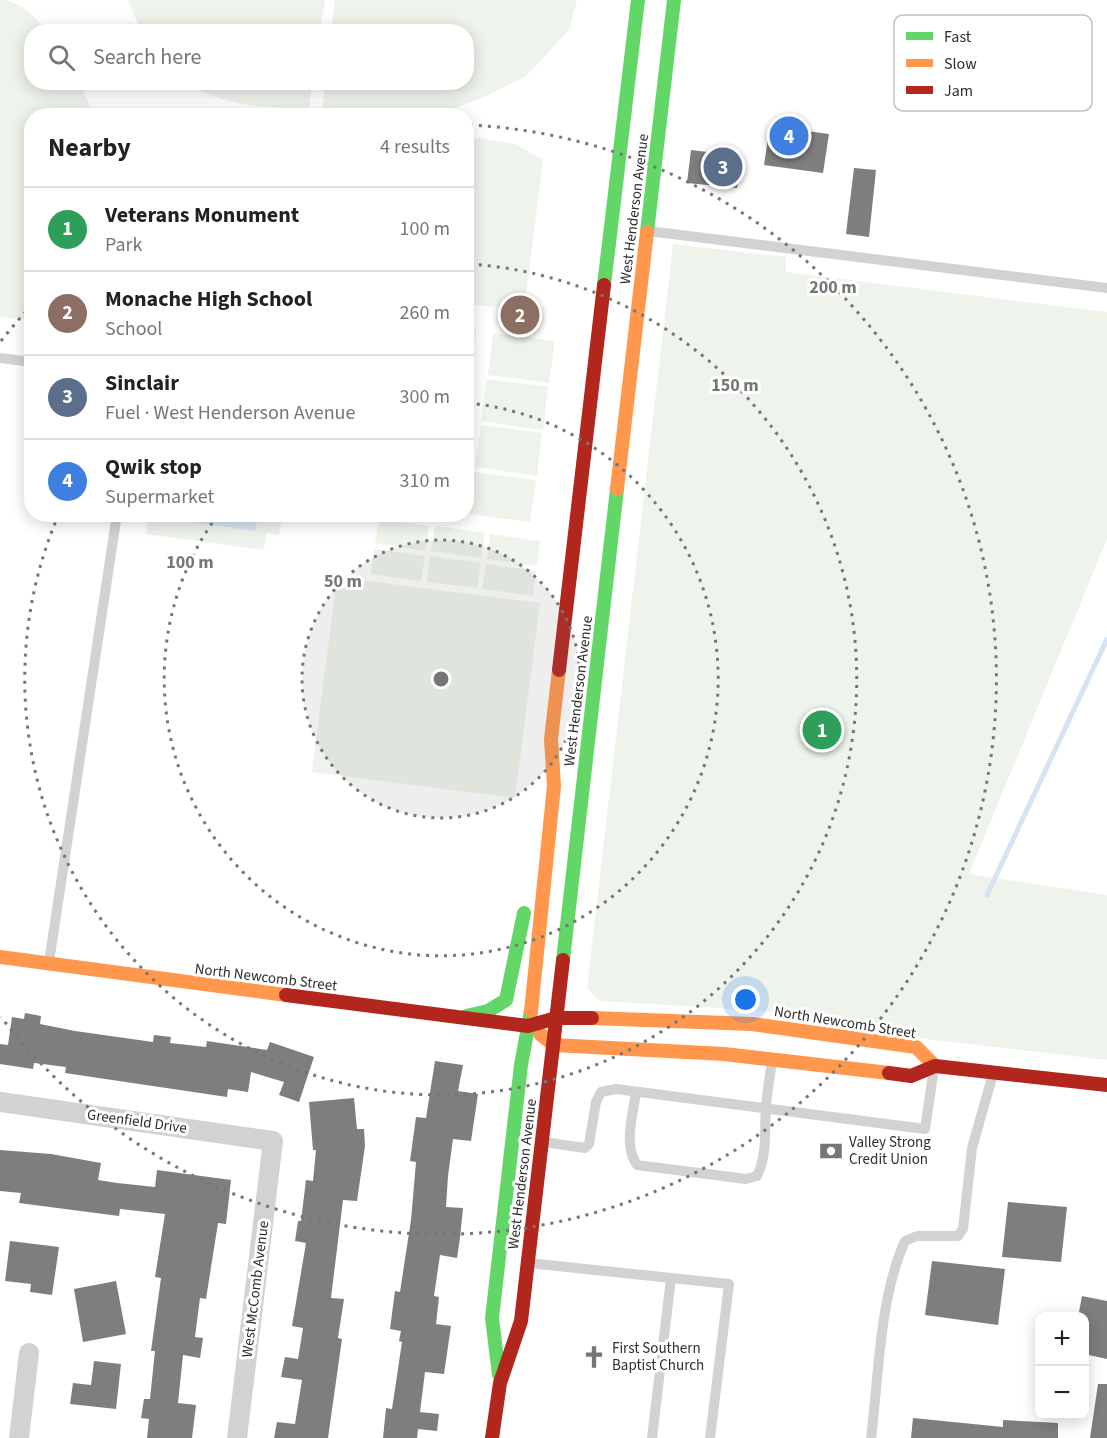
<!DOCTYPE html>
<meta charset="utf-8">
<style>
:root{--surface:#fff;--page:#f6f6f6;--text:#222;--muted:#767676;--line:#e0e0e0;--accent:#767676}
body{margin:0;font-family:"Source Sans 3",sans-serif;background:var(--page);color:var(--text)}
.controls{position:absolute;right:18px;bottom:18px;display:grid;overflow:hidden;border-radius:12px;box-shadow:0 3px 15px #0003}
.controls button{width:54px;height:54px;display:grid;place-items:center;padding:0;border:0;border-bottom:2px solid var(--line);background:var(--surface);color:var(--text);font:30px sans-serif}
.you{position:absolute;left:746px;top:1000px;width:21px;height:21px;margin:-15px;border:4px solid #fff;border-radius:50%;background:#1a73e8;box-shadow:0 0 0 9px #1a73e833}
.badge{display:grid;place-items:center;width:39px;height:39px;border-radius:50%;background:var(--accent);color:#fff;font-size:20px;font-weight:700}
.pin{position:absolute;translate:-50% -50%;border:3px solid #fff;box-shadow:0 2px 6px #0006}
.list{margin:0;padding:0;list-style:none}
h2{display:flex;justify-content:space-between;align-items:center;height:78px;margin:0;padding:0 24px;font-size:26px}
h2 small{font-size:20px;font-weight:400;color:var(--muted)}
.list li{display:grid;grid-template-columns:39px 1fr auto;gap:18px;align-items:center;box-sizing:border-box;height:84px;padding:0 24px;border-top:2px solid var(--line)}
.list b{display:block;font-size:22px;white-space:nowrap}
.list p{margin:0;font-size:20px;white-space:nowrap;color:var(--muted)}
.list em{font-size:20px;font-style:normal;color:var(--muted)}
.icon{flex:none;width:33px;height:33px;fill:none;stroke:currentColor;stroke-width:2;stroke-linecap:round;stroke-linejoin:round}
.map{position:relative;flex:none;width:1107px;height:1438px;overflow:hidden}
.search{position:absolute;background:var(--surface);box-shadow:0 3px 15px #0003;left:24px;top:24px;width:450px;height:66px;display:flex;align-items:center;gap:15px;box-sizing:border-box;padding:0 21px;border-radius:24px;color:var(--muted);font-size:22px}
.panel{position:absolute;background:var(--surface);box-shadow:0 3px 15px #0003;left:24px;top:108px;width:450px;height:414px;border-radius:24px}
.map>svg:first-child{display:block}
.green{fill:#eef4eb}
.water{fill:#d6e3f2}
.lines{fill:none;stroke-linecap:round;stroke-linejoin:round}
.stream{stroke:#d6e3f2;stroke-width:5}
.building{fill:#7e7e7e}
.lane{stroke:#d2d2d2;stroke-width:10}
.street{stroke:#d2d2d2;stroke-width:20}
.fast{stroke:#63d668;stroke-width:14}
.slow{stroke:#ff974d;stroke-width:14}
.jam{stroke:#b3261e;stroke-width:14}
.ring{fill:none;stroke:#767676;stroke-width:3;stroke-dasharray:3 6}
.labels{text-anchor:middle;stroke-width:6;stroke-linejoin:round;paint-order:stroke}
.street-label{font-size:15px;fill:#2d2d2d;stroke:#fff}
.poi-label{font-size:15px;fill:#2d2d2d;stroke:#fff;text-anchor:start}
.key{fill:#fff;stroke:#c0c0c0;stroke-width:1.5}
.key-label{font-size:16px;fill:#2d2d2d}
.centre{fill:#767676;stroke:#fff;stroke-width:3}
.ring-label{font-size:18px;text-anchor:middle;font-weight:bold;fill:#767676;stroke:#fff;stroke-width:6;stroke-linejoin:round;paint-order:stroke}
</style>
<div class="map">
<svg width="1107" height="1438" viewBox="0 0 1107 1438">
<rect width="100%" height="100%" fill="#fff"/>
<g class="green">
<path d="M 0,0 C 21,0 34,17 47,31 L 32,32 L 32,82 L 80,83 L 89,105 L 88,115 L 32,116 L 31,320 L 0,317 Z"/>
<polygon points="128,0 325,0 320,31 141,32"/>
<polygon points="335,0 577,0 570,28 548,53 525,77 482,98 438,114 380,115 322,110 325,83 466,82 466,32 331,31"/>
<path d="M 186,83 L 312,82 L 312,83 L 309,108 C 270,108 220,106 186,83 Z"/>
<polygon points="481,138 515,144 543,160 526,295 503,308 467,304 467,139"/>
<polygon points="673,244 786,257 786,272 1107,312 1107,539 969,874 1107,895 1107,1060 917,1038 892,1026 752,1010 599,1001 587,988"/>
<polygon points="467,329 476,330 470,372 467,372"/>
<polygon points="493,333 555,341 549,383 488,375"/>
<polygon points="487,379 548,387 543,430 481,421"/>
<polygon points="481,425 542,433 537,476 475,467"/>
<polygon points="474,472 536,480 530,522 469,514"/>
<polygon points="148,515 282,515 279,535 266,533 264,550 146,534"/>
<polygon points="379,519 429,526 425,551 375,543"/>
<polygon points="435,526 485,533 481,558 431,551"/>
<polygon points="490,534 540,541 537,566 487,559"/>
<polygon points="374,549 425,556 421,581 371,574"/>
<polygon points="430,556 481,563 477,588 427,582"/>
<polygon points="486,564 536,571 533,596 482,589"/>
<polygon points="337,577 540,603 515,798 312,772"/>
</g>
<polygon class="water" points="188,515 188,514 258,515 255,531 187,521"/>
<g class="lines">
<polyline class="stream" points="987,895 1107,639"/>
</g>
<g class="building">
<polygon points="770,126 829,134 823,173 764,165"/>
<polygon points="691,150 741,156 737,188 687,183"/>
<polygon points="854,168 876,170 869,237 846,234"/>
<polygon points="25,1013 41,1016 40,1024 75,1031 153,1042 154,1035 171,1037 170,1043 206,1047 207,1041 267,1050 270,1042 314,1057 299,1102 279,1095 284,1082 251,1072 248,1092 228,1089 227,1097 65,1073 66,1067 34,1063 33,1069 0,1064 0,1044 8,1045 12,1017 24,1019"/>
<polygon points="435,1061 463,1065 458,1091 478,1094 471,1141 453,1139 448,1176 446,1207 463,1208 460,1238 457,1258 440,1255 434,1296 439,1297 436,1324 451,1326 444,1374 425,1372 420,1412 439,1414 437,1431 418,1429 417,1438 383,1438 386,1408 392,1409 402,1342 399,1341 401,1331 390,1329 395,1291 400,1292 411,1220 416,1162 410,1161 416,1117 426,1118"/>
<polygon points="354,1098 357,1129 364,1129 365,1146 357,1201 343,1200 331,1298 344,1299 338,1338 342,1339 328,1438 274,1438 277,1422 295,1424 302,1380 281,1377 285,1357 298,1359 303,1328 292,1326 306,1243 295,1241 298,1221 301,1221 306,1180 313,1181 316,1150 313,1150 309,1102"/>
<polygon points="0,1150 51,1154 101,1163 98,1180 117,1183 155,1187 157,1170 231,1180 226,1224 218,1223 206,1299 200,1298 195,1337 203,1338 200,1358 183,1355 178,1403 196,1405 192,1438 147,1438 149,1419 141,1418 144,1399 150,1399 155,1351 151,1351 161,1278 155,1277 165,1214 120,1209 119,1216 19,1203 21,1193 0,1191"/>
<polygon points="1008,1202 1067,1207 1061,1262 1002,1257"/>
<polygon points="10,1241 59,1247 52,1295 30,1292 31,1284 5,1281"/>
<polygon points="932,1261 1005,1269 998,1325 925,1315"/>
<polygon points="116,1281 126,1334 83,1342 74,1289"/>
<polygon points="1082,1296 1107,1301 1107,1359 1084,1354 1084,1317 1078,1317"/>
<polygon points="94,1361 121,1364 116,1409 70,1404 73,1383 91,1385"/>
<polygon points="1098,1384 1107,1384 1107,1438 1090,1438"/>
<polygon points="913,1418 1003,1427 1003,1420 1058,1423 1058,1438 911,1438"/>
</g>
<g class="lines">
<g class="lane">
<polyline points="648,231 1107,288"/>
<polyline points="0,358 32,362"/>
<polyline points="49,962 117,514"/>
<path d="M 636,1092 C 633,1115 623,1145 637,1165 L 746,1179 L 757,1176 C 768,1153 764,1131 766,1107 C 767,1092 770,1076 772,1061"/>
<polyline points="543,1142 585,1148 589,1144 596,1102 601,1092 616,1089 925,1129 934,1068"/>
<polyline points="528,1263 729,1284 710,1438"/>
<polyline points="652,1438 671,1278"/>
<path d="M 871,1438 C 879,1375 879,1299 905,1241 L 917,1236 L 958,1236 L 963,1229 L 972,1148 L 993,1074"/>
</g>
<g class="street">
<polyline points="0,1102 273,1141 237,1438"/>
<polyline points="19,1438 29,1353"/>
</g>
<g class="fast">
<polyline points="647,232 674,0"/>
<polyline points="604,285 638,0"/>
<polyline points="563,960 617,489"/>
<polyline points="466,1016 488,1011 506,1000 524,913"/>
<polyline points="499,1375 492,1318 521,1065 531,1011"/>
</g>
<g class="slow">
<polyline points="617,489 647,232"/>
<polyline points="0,957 286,995"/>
<polyline points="531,1011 554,786 551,739 559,670"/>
<polyline points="592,1018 752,1024 916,1047 935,1066"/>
<polyline points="540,1034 554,1045 724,1054 889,1073"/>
</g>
<g class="jam">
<polyline points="559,670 604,285"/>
<polyline points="286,995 528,1026 556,1018 592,1018"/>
<polyline points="889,1073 911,1076 935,1066 1107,1085"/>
<polyline points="492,1438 500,1383 521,1321 563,960"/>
</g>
</g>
<circle cx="441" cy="679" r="139" fill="#767676" fill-opacity=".12"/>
<g class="ring">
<circle cx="441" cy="679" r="139"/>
<path d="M468 403A277 277 0 1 1 217 516"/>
<path d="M470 264A416 416 0 1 1 58 516"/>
<path d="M1 341A555 555 0 0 1 29 308M470 125A555 555 0 1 1 1 1017"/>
</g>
<defs>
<g id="bank-bare" transform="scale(1.8)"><path d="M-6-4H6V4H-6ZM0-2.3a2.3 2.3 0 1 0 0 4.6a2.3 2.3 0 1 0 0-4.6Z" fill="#767676" stroke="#fff" stroke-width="2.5" paint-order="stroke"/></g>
<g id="church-bare" transform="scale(1.8)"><path d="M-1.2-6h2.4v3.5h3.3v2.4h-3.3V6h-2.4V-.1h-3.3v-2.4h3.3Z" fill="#767676" stroke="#fff" stroke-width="2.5" paint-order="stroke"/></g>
</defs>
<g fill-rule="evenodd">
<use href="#bank-bare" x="831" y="1151"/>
<use href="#church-bare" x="594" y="1357"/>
</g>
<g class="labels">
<g class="street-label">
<text transform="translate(634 209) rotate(-83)" y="5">West Henderson Avenue</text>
<text transform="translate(578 691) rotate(-83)" y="5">West Henderson Avenue</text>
<text transform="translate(266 977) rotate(7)" y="5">North Newcomb Street</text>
<text transform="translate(845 1022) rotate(9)" y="5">North Newcomb Street</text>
<text transform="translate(137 1121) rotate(8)" y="5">Greenfield Drive</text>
<text transform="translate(522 1174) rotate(-83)" y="5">West Henderson Avenue</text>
<text transform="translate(255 1289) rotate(-83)" y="5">West McComb Avenue</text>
</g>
<g class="poi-label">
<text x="849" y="1147">Valley Strong<tspan x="849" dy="17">Credit Union</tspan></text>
<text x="612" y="1353">First Southern<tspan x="612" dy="17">Baptist Church</tspan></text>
</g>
</g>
<rect x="894" y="15" width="198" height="96" rx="9" class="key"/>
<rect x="906" y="32" width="27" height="8" fill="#63d668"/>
<rect x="906" y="59" width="27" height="8" fill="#ff974d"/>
<rect x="906" y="86" width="27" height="8" fill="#b3261e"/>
<g class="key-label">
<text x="944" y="42">Fast</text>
<text x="944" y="69">Slow</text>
<text x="944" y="96">Jam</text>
</g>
<circle cx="441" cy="679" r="9" class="centre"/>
<g class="ring-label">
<text x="833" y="293">200 m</text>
<text x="735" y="391">150 m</text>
<text x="190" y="568">100 m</text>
<text x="343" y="587">50 m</text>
</g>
</svg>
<div class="controls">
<button>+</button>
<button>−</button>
</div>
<div class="you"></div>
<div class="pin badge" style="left:822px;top:730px;background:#2e9e5b">1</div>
<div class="pin badge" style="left:520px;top:315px;background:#8d6e63">2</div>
<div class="pin badge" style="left:723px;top:167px;background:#5c6f8a">3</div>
<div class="pin badge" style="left:789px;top:136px;background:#3f7fe0">4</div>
<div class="search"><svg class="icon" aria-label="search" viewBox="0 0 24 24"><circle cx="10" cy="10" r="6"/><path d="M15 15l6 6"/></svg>Search here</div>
<section class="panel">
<h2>Nearby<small>4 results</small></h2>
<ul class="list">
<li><span class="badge" style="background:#2e9e5b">1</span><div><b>Veterans Monument</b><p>Park</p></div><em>100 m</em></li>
<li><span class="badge" style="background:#8d6e63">2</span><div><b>Monache High School</b><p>School</p></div><em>260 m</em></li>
<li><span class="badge" style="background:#5c6f8a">3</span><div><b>Sinclair</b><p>Fuel · West Henderson Avenue</p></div><em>300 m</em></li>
<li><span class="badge" style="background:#3f7fe0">4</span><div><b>Qwik stop</b><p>Supermarket</p></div><em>310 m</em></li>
</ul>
</section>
</div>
